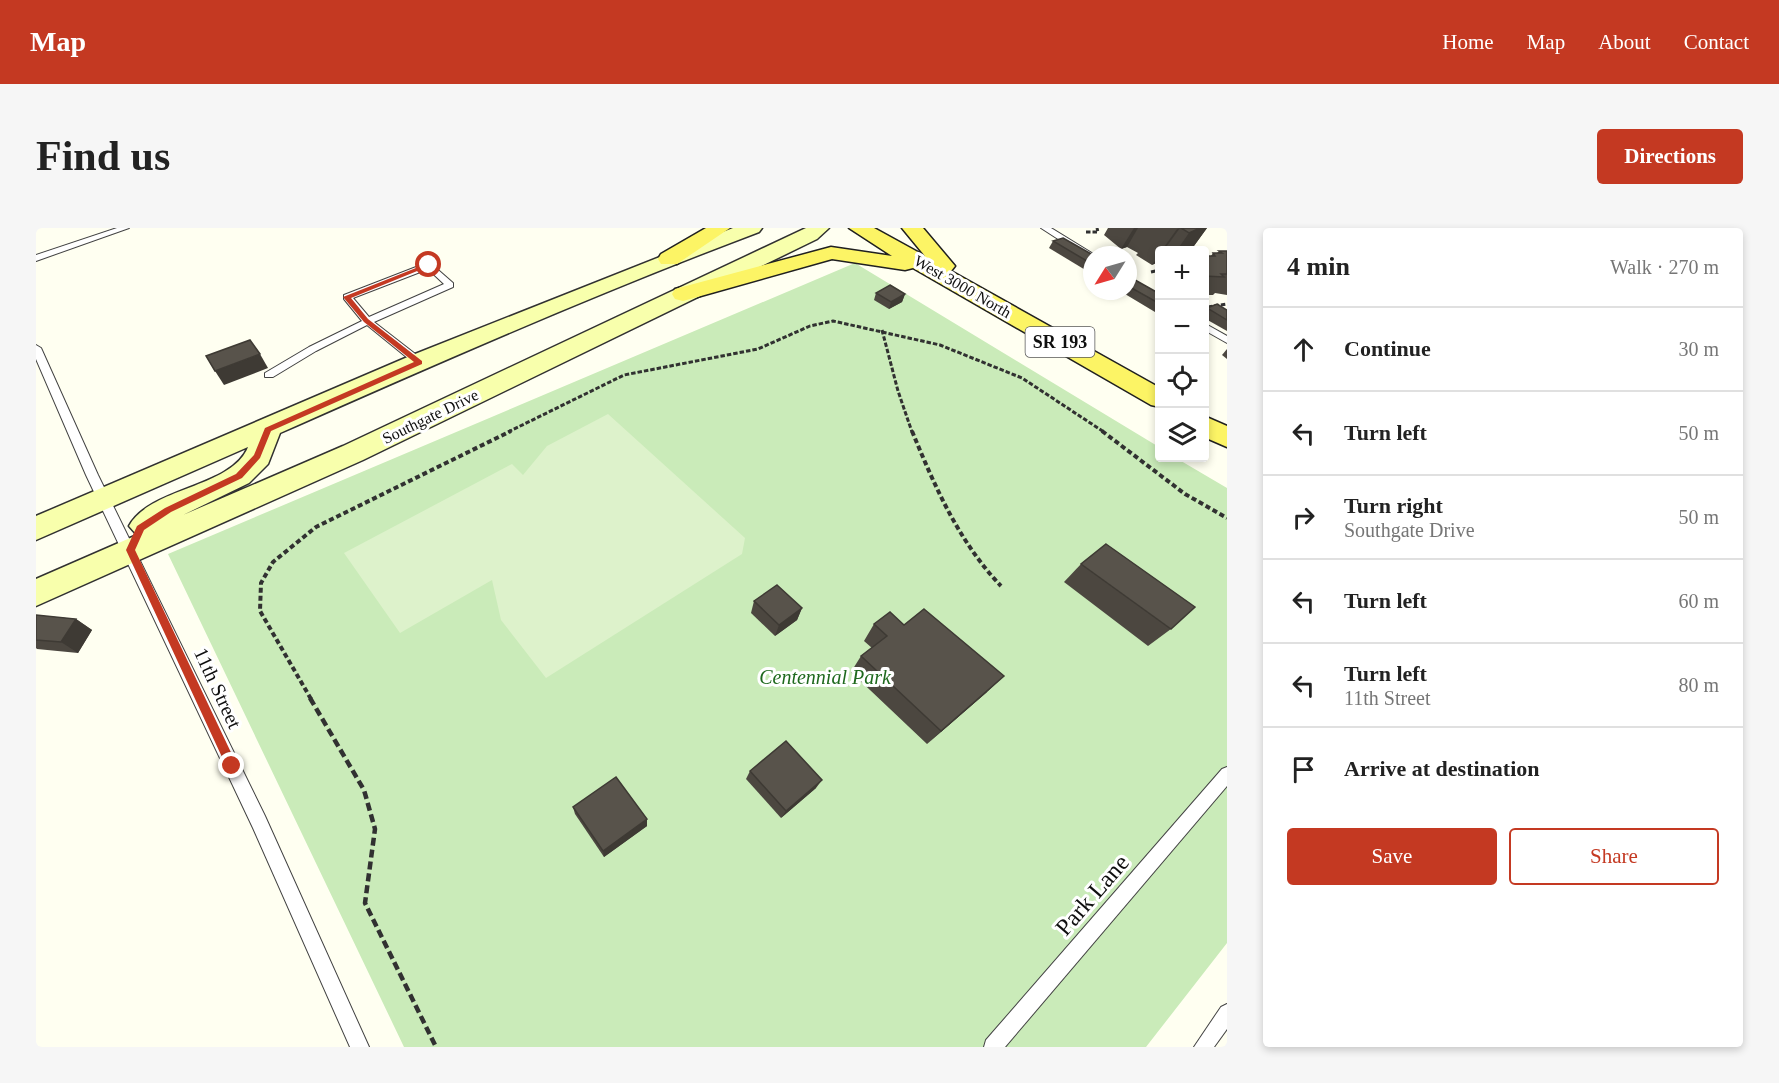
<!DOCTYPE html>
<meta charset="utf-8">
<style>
:root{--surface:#fff;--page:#f6f6f6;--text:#222;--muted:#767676;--line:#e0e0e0;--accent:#c43922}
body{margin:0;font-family:"Times New Roman",serif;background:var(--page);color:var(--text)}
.controls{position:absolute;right:18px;top:18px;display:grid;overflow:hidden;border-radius:6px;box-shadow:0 3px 9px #0003}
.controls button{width:54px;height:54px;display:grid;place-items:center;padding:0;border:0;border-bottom:2px solid var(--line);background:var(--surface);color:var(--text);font:30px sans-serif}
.compass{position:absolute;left:1047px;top:18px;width:54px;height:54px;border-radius:50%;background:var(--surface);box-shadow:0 3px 9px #0003;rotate:233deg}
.stop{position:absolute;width:18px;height:18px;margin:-14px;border:4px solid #c43922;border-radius:50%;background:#fff}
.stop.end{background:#c43922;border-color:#fff;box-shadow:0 2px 6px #0008}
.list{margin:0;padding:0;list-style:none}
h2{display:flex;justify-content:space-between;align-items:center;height:78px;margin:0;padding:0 24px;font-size:26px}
h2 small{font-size:20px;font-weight:400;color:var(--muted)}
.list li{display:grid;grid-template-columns:39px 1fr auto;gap:18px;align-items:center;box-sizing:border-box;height:84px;padding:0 24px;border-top:2px solid var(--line)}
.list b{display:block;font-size:22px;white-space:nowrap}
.list p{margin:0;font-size:20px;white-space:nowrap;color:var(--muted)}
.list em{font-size:20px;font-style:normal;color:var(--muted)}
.actions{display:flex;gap:12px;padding:18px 24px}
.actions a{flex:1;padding:14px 0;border:2px solid var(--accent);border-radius:6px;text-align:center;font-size:21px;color:var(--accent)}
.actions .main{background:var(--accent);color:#fff}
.icon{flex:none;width:33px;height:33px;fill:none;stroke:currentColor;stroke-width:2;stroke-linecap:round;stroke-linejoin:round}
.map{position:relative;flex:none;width:1191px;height:819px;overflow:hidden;border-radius:6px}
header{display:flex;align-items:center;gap:36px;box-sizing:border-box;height:84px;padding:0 30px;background:var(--accent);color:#fff}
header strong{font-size:28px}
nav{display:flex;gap:33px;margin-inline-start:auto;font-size:21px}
.intro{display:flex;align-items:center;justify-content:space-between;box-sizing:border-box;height:144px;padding:0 36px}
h1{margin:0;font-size:42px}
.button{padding:15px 27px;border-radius:6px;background:var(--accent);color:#fff;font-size:21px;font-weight:700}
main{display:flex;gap:36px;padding:0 36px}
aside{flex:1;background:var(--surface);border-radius:6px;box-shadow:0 3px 9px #0003}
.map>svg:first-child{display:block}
.green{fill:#caebb9}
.pitch{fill:#ddf2cb}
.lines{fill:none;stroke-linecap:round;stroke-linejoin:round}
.service-casing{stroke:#424242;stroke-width:2}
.secondary-casing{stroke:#313131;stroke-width:3}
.primary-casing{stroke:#202020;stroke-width:3}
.path-far2{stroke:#313131;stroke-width:3;stroke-dasharray:4.5 2;stroke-linecap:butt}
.path-far1{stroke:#313131;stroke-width:4;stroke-dasharray:5 3;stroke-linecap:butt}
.path{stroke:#313131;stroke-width:4.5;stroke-dasharray:8 4;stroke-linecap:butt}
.service{fill:#fff;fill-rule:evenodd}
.secondary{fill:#f8ffac;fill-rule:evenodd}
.primary{fill:#fcf465;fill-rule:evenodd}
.wall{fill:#4c4740}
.shaded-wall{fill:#3e3a34}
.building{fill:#58534b;stroke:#3e3a34;stroke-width:1.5}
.route{fill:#c43922}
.labels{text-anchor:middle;stroke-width:6;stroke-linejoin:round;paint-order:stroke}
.far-street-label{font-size:16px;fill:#0f0f0f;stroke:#fff}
.shield{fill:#fff;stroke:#575757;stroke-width:1.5}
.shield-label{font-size:18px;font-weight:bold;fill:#0f0f0f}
.park-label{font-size:20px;font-style:italic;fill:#1e691d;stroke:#fff}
.street-label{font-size:20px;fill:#0f0f0f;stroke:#fff}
.near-street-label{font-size:24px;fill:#0f0f0f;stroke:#fff}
</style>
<header>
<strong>Map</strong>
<nav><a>Home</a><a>Map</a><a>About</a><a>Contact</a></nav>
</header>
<div class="intro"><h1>Find us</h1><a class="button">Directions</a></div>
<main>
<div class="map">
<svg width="1191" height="819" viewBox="0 0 1191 819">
<rect width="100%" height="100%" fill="#fffff1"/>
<polygon class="green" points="819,35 1123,219 1124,230 1140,230 1191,260 1191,715 1110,819 368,819 132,326"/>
<polygon class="pitch" points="572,186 709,310 706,326 510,450 465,392 456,352 364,405 308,325 476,236 487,247 511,218"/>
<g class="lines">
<g class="service-casing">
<g id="service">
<polygon points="81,0 93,0 0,33 0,27"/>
<polygon points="1005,0 1015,0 1059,27 1056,27 1056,32 1053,31"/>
<path d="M 393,34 L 417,55 L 417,59 L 338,94 L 387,132 L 387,136 L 379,136 L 331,97 L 280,123 L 237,149 L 229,149 L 229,145 L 273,119 L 326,93 L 308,71 L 308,67 ZM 392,41 L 408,56 L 333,89 L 317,70 Z"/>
<polygon points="1168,95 1191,108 1191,115 1168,102"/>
<polygon points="0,117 5,120 62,247 229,588 333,819 314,819 217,600 50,247 0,131"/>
<polygon points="1191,539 1191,558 969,819 948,819 950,812 1186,541"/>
<polygon points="1191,776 1191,801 1178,819 1158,819 1185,779"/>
</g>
</g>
<g class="secondary-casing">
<path id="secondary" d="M 697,0 L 726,0 L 723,4 C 561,65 402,135 244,205 L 232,236 L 213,255 L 147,287 L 307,218 L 770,0 L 793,0 L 781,11 L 327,232 L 0,378 L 0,351 L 101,307 L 93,298 C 114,259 196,260 212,219 L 0,312 L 0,288 L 374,128 Z"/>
</g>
<g class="primary-casing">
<g id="primary">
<polygon points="670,0 694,0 641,36 625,36 622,31 625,26"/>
<polygon points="813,0 838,0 889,28 866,0 887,0 919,38 915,43 1124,160 1124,179 1115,177 877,40 869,42 796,31 647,73 639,71 636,66 639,61 795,19 856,28"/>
<polygon points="1168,188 1191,198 1191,219 1168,209"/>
</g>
</g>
<g class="path-far2">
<polyline points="1050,4 1062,4 1061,0"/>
<polyline points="1115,44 1124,42"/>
<polyline points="1172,79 1191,76"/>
<polyline points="846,102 862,163 876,204"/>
<polyline points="472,204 588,147 722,121 774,98 797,93 904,117 986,150 1068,204"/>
</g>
<g class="path-far1">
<path d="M 876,203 C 899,259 923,314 965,358"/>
<polyline points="1066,203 1149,266 1191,290"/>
<polyline points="275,471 224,383 225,355 237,334 280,299 475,203"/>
</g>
<polyline class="path" points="274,470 328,562 339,601 329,675 400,819"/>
<use href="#service" class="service"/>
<use href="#secondary" class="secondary"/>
<use href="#primary" class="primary"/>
</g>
<g class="wall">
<polygon points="1072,0 1171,0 1155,22 1124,22 1124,37 1120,35 1116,37 1100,27 1102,25 1091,19 1085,21 1068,7"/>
<polygon points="1017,13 1056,27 1056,46 1013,20"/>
<polygon points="1183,23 1191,23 1191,67 1179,65 1177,67 1173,67 1171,70 1168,70 1168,25 1170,28 1175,28 1177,25 1181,25"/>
<polygon points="1092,48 1124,66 1124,87 1084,63 1092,63"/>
<polygon points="840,65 869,66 866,74 853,81 838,72"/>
<polygon points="1171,80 1191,82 1191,103 1168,90 1168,83"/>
<polygon points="1191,121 1191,131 1186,127"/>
<polygon points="1045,336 1135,401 1112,418 1028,354"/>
<polygon points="718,373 766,380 761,392 739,408 715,385"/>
<polygon points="0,387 40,391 56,402 42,425 1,421 0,420"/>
<polygon points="838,396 868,397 951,464 891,516 815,444 825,428 836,420 828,413"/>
<polygon points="714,543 780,560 745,590 710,551"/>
<polygon points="537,579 611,598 568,629 539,586"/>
</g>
<g class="shaded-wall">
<polygon points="1098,0 1102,0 1091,19 1085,21"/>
<polygon points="1144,0 1128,22 1126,22 1141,1"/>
<polygon points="1164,0 1171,0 1155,22 1141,22 1153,5"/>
<polygon points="1124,26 1124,30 1120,35 1116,37"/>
<polygon points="869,66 866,74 853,81 855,74"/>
<polygon points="224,126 232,140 188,157 179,143"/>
<polygon points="766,380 761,392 739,408 743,397"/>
<polygon points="40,391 56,402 42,425 25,414"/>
<polygon points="968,448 951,464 891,516 905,503"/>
<polygon points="786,552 780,560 745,590 750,583"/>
<polygon points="611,591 611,598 568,629 567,623"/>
</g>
<g class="building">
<polygon points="1145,0 1164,0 1153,5"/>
<polygon points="1027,10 1057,27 1056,36 1017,13"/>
<polygon points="1183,23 1191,23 1191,46 1185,46 1188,49 1168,48 1168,25 1170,28 1179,28 1177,25 1186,25"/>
<polygon points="1092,48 1124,66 1124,76 1092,58"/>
<polygon points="854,57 869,66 855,74 840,65"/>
<polygon points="1181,76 1191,82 1191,92 1171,80"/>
<polygon points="214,112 224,126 179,143 170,128"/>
<polygon points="1070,316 1159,379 1135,401 1045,336"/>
<polygon points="741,357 766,380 743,397 718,373"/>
<polygon points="888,381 968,448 905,503 825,428 851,408 838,396 854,384 868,397"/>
<polygon points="0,387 40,391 25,414 0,412"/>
<polygon points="750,513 786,552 750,583 714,543"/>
<polygon points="580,549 611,591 567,623 537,579"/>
</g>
<polygon class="route" points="390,36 396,37 315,70 332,91 386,133 386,136 235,203 224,230 206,250 135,284 108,302 99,322 200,535 202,538 196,544 192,542 90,322 101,298 129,280 200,246 218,227 229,200 378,134 328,94 307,69"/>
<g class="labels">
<g class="far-street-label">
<text transform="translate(927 58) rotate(30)" y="6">West 3000 North</text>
<text transform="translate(394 188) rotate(-26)" y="6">Southgate Drive</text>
</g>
<rect class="shield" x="989.5" y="99" width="69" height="30" rx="4.5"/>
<g class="shield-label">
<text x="1024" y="120">SR 193</text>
</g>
<g class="park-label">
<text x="789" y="456">Centennial Park</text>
</g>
<g class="street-label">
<text transform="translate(182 460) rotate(65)" y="7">11th Street</text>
</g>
<g class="near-street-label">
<text transform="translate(1056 667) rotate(-49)" y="8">Park Lane</text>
</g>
</g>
</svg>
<div class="controls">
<button>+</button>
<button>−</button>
<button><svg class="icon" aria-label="locate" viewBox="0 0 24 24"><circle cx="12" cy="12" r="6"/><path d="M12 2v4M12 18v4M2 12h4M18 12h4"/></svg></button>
<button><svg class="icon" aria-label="layers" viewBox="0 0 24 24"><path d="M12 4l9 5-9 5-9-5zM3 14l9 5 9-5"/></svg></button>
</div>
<svg class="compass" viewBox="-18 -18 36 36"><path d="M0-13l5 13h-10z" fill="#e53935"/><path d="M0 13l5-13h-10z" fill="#767676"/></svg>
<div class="stop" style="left:393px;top:37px"></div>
<div class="stop end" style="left:196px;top:538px"></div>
</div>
<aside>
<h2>4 min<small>Walk · 270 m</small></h2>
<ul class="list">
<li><svg class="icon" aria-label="ahead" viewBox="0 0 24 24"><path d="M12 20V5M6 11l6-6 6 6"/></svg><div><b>Continue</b></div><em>30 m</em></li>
<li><svg class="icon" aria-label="left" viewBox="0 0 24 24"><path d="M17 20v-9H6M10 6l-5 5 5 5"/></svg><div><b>Turn left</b></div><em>50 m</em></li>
<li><svg class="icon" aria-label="right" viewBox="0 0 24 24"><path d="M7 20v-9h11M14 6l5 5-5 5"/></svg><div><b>Turn right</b><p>Southgate Drive</p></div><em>50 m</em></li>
<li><svg class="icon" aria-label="left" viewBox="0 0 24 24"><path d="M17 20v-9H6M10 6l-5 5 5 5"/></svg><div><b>Turn left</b></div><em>60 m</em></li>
<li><svg class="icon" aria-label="left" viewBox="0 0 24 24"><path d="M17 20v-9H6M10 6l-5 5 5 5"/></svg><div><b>Turn left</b><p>11th Street</p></div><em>80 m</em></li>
<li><svg class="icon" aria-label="arrive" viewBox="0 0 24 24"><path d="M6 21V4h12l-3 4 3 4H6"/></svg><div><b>Arrive at destination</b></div></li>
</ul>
<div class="actions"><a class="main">Save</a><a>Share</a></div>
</aside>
</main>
